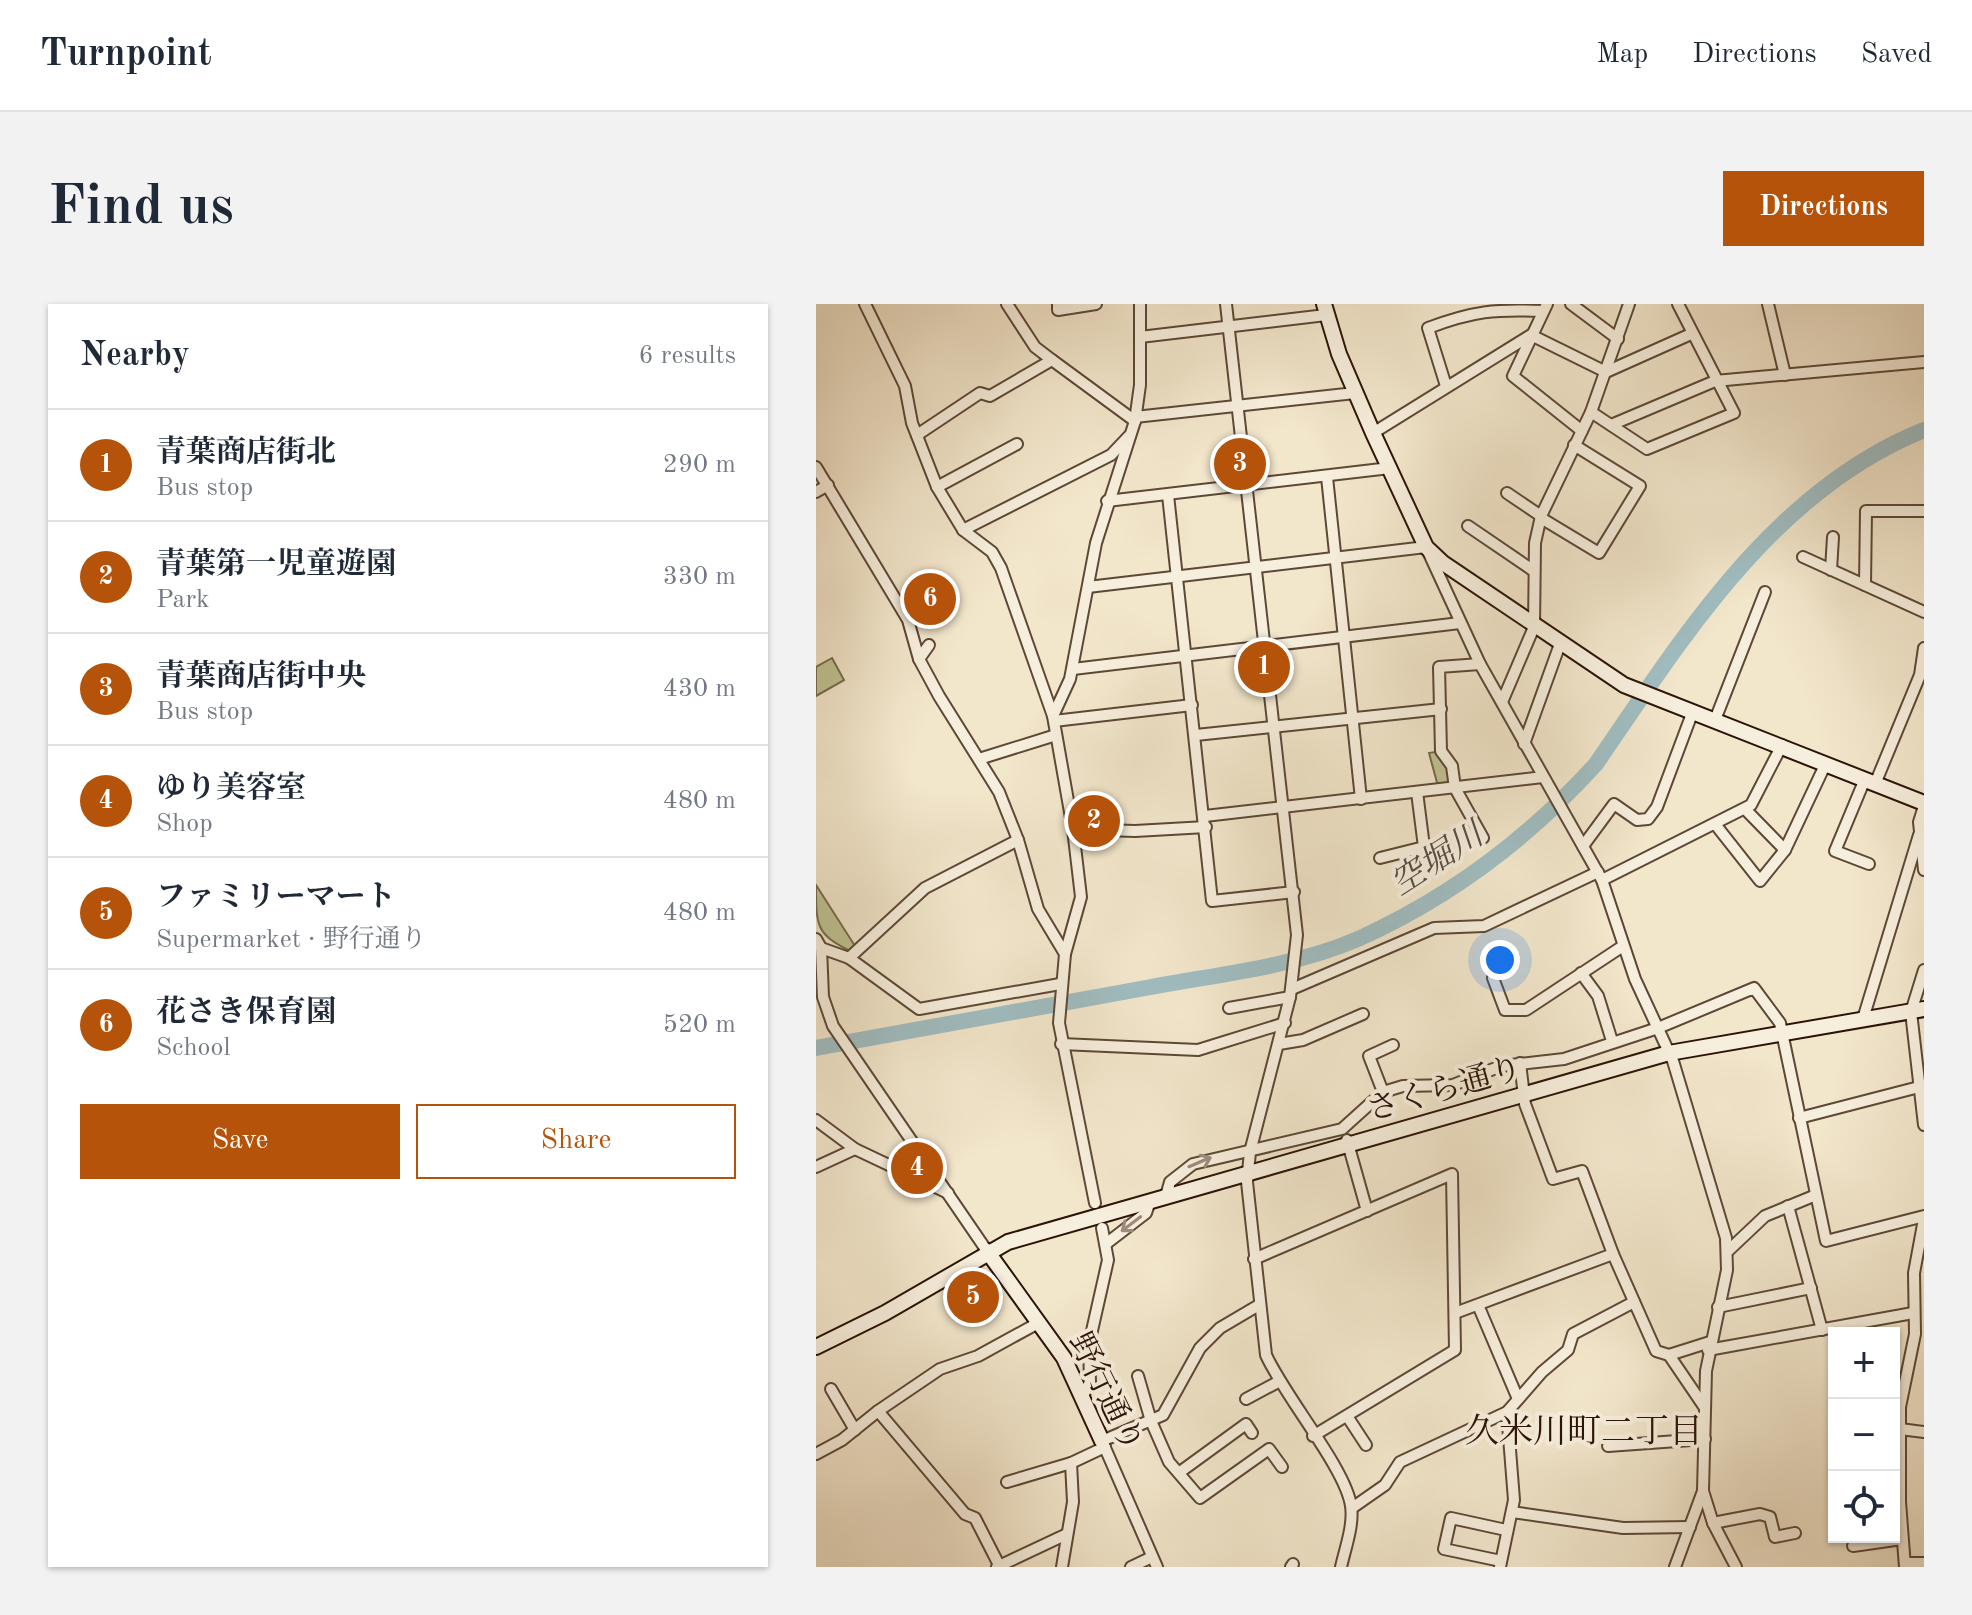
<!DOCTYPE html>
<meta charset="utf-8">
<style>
:root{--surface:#fff;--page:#f2f2f3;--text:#1f2937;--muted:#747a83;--line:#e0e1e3;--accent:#b45309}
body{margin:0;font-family:"Old Standard TT","Noto Serif JP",serif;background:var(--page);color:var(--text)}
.controls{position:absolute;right:24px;bottom:24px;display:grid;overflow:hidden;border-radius:0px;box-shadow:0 2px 6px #0004}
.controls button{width:72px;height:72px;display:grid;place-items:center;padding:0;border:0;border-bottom:2px solid var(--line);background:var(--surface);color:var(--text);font:40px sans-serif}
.you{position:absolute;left:684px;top:656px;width:28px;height:28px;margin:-20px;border:6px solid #fff;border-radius:50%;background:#1a73e8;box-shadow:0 0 0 12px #1a73e833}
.badge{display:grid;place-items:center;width:52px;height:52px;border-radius:50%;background:var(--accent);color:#fff;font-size:26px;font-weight:700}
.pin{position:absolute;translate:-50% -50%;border:4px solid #fff;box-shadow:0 2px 8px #0006}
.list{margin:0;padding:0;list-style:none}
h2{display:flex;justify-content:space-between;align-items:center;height:104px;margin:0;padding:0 32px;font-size:34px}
h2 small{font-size:26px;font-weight:400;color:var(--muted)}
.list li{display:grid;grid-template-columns:52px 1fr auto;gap:24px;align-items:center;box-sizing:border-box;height:112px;padding:0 32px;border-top:2px solid var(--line)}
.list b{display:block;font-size:30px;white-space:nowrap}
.list p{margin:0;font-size:26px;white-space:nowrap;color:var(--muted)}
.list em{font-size:26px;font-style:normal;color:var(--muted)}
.actions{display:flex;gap:16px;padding:24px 32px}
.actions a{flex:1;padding:18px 0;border:2px solid var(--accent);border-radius:0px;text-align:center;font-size:28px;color:var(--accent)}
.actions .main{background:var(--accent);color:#fff}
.icon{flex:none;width:44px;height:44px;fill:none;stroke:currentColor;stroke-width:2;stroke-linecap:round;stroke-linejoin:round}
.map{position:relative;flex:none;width:1108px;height:1263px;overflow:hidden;border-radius:0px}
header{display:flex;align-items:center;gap:48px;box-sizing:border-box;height:112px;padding:0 40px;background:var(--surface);border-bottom:2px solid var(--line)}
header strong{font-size:38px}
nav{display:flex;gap:44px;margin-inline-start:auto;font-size:28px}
.intro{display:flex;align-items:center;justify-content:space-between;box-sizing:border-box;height:192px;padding:0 48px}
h1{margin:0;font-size:56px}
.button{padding:20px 36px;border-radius:0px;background:var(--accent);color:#fff;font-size:28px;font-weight:700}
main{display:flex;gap:48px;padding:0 48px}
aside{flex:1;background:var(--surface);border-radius:0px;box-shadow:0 2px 6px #0004}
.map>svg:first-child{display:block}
.green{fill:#c0c393;stroke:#766b4c;stroke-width:2}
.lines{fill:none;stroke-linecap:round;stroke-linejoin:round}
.river{stroke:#a0bdc1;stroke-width:16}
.street-casing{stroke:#5d4837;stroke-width:14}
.secondary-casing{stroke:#2b1306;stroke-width:18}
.street{stroke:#f7efdd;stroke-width:10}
.secondary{stroke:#f7efdd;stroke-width:14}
.oneway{stroke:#9b8c7c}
.labels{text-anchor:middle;stroke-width:8;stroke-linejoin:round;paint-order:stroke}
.street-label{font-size:32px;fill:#2b1306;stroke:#f7efdd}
.water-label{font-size:34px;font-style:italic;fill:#544e47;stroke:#f7efdd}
.neighbourhood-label{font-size:34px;fill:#2b1306;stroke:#f7efdd}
</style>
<header>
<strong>Turnpoint</strong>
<nav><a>Map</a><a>Directions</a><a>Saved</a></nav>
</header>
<div class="intro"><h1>Find us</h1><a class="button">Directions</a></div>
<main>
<aside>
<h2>Nearby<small>6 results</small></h2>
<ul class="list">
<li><span class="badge">1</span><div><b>青葉商店街北</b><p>Bus stop</p></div><em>290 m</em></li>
<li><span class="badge">2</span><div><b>青葉第一児童遊園</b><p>Park</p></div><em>330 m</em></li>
<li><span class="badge">3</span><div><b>青葉商店街中央</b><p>Bus stop</p></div><em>430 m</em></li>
<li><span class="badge">4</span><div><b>ゆり美容室</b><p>Shop</p></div><em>480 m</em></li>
<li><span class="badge">5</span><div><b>ファミリーマート</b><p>Supermarket · 野行通り</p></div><em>480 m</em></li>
<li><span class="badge">6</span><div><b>花さき保育園</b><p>School</p></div><em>520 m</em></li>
</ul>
<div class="actions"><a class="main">Save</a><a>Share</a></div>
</aside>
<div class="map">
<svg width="1108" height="1263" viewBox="0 0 1108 1263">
<rect width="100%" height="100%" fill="#f2e6cb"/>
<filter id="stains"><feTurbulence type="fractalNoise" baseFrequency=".0025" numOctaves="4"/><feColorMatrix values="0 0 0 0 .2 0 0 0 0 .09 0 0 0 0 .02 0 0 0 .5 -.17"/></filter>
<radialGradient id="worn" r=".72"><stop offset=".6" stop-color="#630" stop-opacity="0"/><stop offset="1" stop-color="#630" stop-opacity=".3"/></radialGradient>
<g class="green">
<polygon points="16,354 28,376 0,392 0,363"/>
<polygon points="625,447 639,484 623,486 613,449"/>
<path d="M 0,581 L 39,642 L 34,647 C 0,630 0,622 0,581 Z"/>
</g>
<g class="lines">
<path class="river" d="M 0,744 C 112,724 223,703 335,683 C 404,670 477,663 542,635 C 633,594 713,534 780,460 C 867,333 958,186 1108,126"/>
<g class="street-casing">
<g id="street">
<polyline points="49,0 89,82 96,119 121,183 147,226 176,248 185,264 237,412 257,525 265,593 249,650 243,719 279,899"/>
<polyline points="242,0 242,6 280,0"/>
<path d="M 410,0 L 481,631 L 474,693 L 434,848 L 431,878 L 450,1051 C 469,1093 530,1165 535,1202 C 538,1221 529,1245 525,1263"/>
<polyline points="731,0 697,72 766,127"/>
<polyline points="755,0 802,35"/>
<polyline points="952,0 969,71"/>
<polyline points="324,33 510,11"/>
<polyline points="236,56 319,117"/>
<path d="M 630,82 L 612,24 C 657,7 679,5 727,7"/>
<polyline points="775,108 831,145 918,109 862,0"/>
<polyline points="319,113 539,89"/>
<polyline points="795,121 899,77 1108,58"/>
<polyline points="557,129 715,31 790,68 875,30"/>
<polyline points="101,131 164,89 174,92 236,56 219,43 191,0"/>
<polyline points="0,163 92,316 103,355 123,392 183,488 202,536 222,605 249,650"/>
<polyline points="511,173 545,495"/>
<polyline points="121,183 201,140"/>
<polyline points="0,188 12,181"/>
<polyline points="691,189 725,212"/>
<polyline points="352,191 396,597 478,588"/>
<polyline points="291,197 574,164"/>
<polyline points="725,214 783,249 824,182 758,141"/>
<polyline points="652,222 718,267"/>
<polyline points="147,226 295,151 313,132"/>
<polyline points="987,253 1108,308"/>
<polyline points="1015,266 1017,233"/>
<polyline points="1049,281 1050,207 1108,207"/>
<polyline points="272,283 610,243 664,360 786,576 819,675 857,757 910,934 911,966 890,1067 887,1187 859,1263"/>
<polyline points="103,355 113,341"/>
<polyline points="664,360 623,363 625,447 636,462 639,484 667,534"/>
<polyline points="257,365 644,319"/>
<polyline points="686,398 718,323 719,239 725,212 775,108 813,0"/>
<polyline points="237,412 254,375 280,239 319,117 324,81 324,0"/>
<polyline points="899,416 949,288"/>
<polyline points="238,417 376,401"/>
<polyline points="380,431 625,405"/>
<polyline points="708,440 744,340"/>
<polyline points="163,455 240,431"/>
<polyline points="1049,475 1019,547 1053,560"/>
<polyline points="1059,480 1104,371 1108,344"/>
<polyline points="1108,502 1103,518 1108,566"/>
<polyline points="929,505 969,546"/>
<polyline points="389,512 727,473"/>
<polyline points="899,520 944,577 969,546 1010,459"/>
<polyline points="257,525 319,527 390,523"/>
<polyline points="767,542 798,500 821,516 832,515 841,503 877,407"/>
<polyline points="564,554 608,543 601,488"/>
<polyline points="786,576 935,501 966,441"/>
<polyline points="0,635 5,644 7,693 17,722 171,947"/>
<polyline points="5,644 33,654 103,705 244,680"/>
<polyline points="33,654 109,584 202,536"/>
<polyline points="1108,666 1095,708 1108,821"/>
<polyline points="765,669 782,692 796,737"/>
<polyline points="677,674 689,706 710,706 807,642"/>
<polyline points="476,685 618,624 668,622 782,568"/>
<polyline points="413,704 474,693"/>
<polyline points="1047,715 1103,531"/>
<polyline points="245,740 382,746 469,719"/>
<polyline points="463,740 487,736 547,710"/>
<polyline points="704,759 709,800 737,875 766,867 797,950 840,1047 853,1051 894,1038"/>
<polyline points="567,788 553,752 577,741"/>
<polyline points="983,814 1103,783"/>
<polyline points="0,816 39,845 132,889"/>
<polyline points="531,836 551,907"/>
<polyline points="0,863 39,845"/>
<polyline points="350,892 354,878 377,860 526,825 567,788 587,782 637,781 685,762 748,755 842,724 938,684 964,719 1010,937 1108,912"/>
<polyline points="972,902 1006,1026"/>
<polyline points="291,939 330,909 334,897"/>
<polyline points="913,946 949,912 1000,891"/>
<polyline points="438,955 636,870 639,1046 497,1132"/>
<polyline points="662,1001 702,1095"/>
<polyline points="902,1003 995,984"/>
<polyline points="639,1009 797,950"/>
<polyline points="892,1046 1097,1009"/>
<polyline points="853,1051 889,1104"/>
<polyline points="322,1072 335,1117 353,1158 384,1194 453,1145 466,1163"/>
<polyline points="15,1085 39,1126"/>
<polyline points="267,1092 274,1078 273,1040 292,956 286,924"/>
<polyline points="430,1095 462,1078"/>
<polyline points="62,1107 149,1210 159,1214 183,1261"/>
<polyline points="531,1112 550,1141"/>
<polyline points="1084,1125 1108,1128"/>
<polyline points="792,1142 889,1135"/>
<polyline points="0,1150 26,1136 62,1107 124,1065 162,1052 224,1018"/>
<polyline points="364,1168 430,1120 436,1129"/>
<polyline points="191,1178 255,1159"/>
<polyline points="887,1187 897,1219 920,1263"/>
<polyline points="536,1204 569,1181 584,1158 691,1108 726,1068 752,1046 757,1030 818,998"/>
<polyline points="696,1208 807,1224 874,1223"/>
<polyline points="897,1219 944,1210 954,1213 959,1233 979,1229"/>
<polyline points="1037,1242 1086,1235"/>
<polyline points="685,1257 628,1245 635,1214 690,1226"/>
<polyline points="1089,1259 1108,1259"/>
<polyline points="181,1263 251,1230"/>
<polyline points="246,1263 257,1198 255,1159 289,1143"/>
<polyline points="315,1263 336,1253"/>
<polyline points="341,1263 286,1137 347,1111 384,1044 404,1024 443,1001"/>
<polyline points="475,1263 477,1260"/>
<polyline points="684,1263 698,1196 691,1108"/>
<polyline points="1089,1263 1084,1198 1084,1103 1099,1030 1098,969 1108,915"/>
</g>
</g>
<g class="secondary-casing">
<g id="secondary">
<polyline points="508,0 523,50 557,129 610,243 627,259 808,381 1108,499"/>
<polyline points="171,947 248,1054 286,1137"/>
<polyline points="0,1043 69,1009 192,938 853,749 1108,705"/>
</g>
</g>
<use href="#street" class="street"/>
<use href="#secondary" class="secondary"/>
</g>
<defs><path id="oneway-shaft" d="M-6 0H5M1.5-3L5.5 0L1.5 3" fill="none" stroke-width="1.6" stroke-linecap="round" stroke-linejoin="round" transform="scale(2)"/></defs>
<g class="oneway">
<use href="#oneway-shaft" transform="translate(384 858) rotate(-23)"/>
<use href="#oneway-shaft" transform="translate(315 920) rotate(143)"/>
</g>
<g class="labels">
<g class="street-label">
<text transform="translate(628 784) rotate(-16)" y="11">さくら通り</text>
<text transform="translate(291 1088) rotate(64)" y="11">野行通り</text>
</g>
<g class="water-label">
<text transform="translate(620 554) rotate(-33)" y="12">空堀川</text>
</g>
<g class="neighbourhood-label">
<text x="768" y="1138">久米川町二丁目</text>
</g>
</g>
<rect width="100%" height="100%" filter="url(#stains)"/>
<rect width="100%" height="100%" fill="url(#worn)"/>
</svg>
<div class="controls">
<button>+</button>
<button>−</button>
<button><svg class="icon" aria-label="locate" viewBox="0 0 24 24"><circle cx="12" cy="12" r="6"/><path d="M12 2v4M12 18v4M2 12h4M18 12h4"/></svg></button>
</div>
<div class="you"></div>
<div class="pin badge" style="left:448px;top:363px">1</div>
<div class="pin badge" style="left:278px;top:517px">2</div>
<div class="pin badge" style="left:424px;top:160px">3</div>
<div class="pin badge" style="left:101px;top:864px">4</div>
<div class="pin badge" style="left:157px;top:993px">5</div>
<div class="pin badge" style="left:114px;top:295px">6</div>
</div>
</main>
